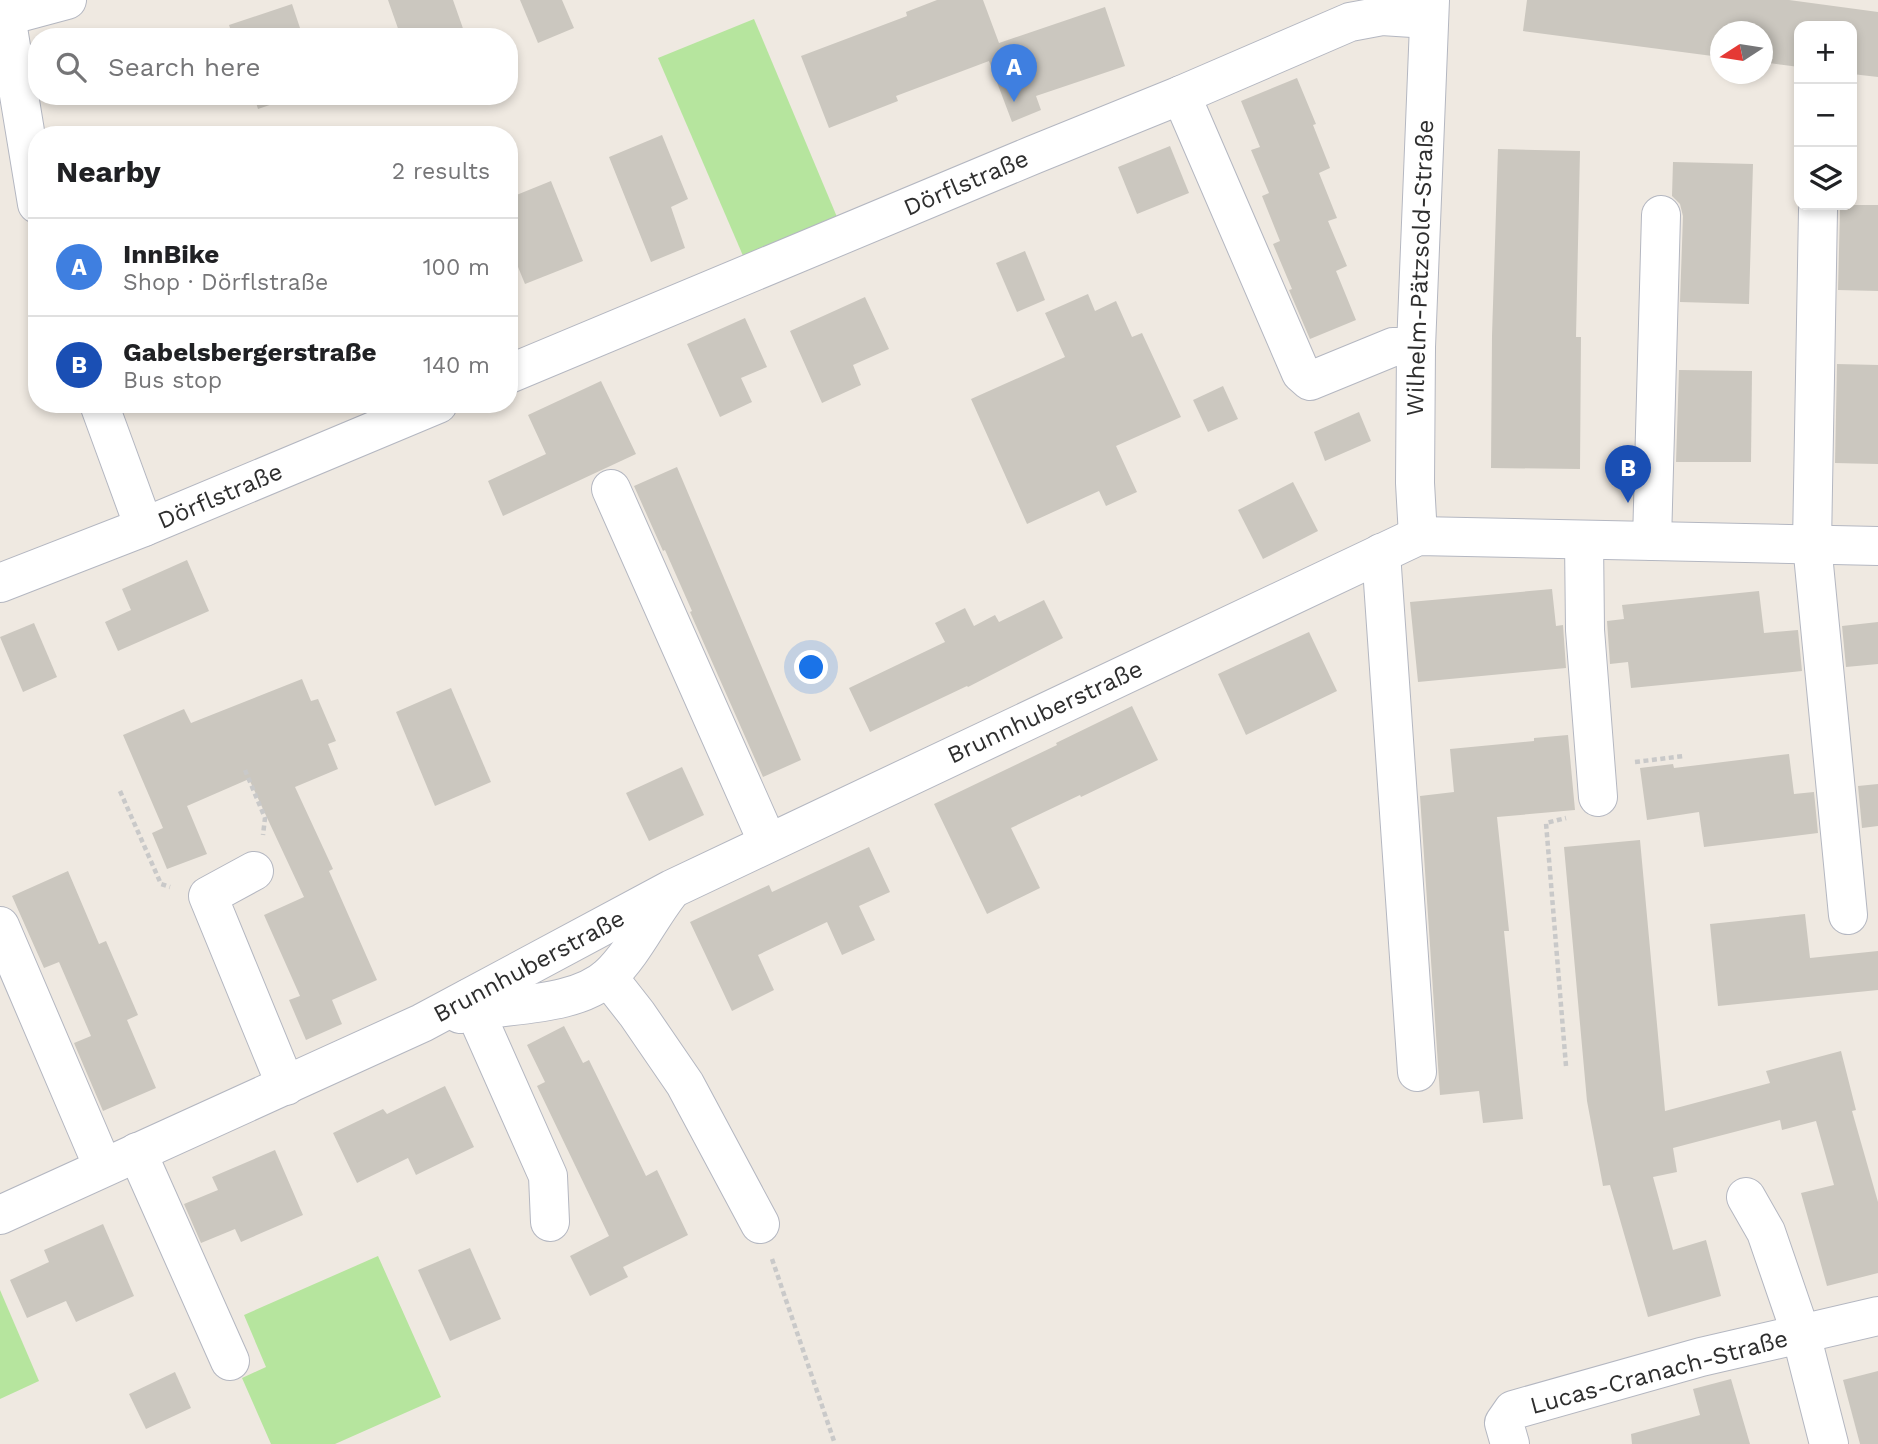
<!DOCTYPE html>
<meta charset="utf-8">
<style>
:root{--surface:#fff;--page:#f2f2f2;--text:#202124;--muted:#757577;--line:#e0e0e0;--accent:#b45309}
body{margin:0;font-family:"Work Sans",sans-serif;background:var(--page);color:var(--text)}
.controls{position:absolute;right:21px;top:21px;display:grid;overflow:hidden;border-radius:14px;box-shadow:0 4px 10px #0003}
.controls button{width:63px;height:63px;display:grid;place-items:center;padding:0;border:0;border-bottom:2px solid var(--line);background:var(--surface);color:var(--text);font:35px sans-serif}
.compass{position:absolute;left:1710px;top:21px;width:63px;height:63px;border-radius:50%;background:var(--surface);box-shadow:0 4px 10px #0003;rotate:258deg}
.you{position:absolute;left:812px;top:668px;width:24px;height:24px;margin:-18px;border:5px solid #fff;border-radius:50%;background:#1a73e8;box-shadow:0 0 0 10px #1a73e833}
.badge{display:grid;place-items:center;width:46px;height:46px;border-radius:50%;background:var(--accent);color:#fff;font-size:23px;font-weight:700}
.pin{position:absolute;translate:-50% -58px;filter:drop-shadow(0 2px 4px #0008)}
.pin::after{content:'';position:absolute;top:37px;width:24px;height:21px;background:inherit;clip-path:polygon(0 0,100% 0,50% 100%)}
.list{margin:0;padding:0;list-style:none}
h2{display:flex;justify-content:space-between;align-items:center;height:91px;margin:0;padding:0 28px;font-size:30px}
h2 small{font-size:23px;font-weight:400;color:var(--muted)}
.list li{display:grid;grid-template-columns:46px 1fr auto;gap:21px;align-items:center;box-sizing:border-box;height:98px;padding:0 28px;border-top:2px solid var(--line)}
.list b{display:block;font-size:26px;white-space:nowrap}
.list p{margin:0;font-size:23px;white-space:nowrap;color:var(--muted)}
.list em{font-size:23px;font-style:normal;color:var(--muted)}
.icon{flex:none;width:38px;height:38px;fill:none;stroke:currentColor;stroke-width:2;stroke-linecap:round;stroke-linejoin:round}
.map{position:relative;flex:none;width:1878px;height:1444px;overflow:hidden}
.search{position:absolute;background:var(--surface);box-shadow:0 4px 10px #0003;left:28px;top:28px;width:490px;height:77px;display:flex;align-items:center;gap:18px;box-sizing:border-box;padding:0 24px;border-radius:28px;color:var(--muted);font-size:26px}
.panel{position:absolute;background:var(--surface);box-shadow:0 4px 10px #0003;left:28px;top:126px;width:490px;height:287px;border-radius:28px}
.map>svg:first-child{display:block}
.green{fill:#b6e59e}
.building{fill:#cbc7bf}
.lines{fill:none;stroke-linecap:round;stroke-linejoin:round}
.minor-casing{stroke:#b4b7c1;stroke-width:40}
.path{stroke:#c9c9c9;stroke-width:4.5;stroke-dasharray:5 3.5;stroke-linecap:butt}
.minor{stroke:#fff;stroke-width:38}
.labels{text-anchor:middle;stroke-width:5;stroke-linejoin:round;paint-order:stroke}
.street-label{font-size:24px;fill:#2e2e2e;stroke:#fff}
</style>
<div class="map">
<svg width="1878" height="1444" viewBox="0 0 1878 1444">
<rect width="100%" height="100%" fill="#efe9e1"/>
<g class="green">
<polygon points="754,19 837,217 744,258 658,58"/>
<polygon points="378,1256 441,1397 335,1444 271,1444 242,1378 266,1367 244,1315"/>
<polygon points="0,1290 39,1381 0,1399"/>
</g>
<g class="building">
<polygon points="388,0 453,0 466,37 401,37"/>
<polygon points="520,0 562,0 574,28 538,43"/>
<polygon points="937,0 983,0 999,43 1105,7 1125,66 1036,96 1041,110 1012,122 989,61 896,96 898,101 829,128 801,56 907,16 906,12"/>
<polygon points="1527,0 1789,0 1878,12 1878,77 1852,74 1852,26 1799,26 1799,67 1762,62 1762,32 1720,32 1720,57 1523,31"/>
<polygon points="292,4 303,37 233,37 229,25"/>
<polygon points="1297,78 1316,124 1313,125 1330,168 1319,173 1337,218 1328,221 1347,266 1336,271 1356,320 1310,339 1289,290 1292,289 1273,244 1280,241 1262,196 1269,193 1251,150 1260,147 1241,101"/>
<polygon points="254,96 296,96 258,109"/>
<polygon points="662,135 688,199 671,207 685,248 651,262 609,157"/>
<polygon points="1170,146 1189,193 1137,214 1118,167"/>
<polygon points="1498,149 1580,151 1576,337 1581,337 1580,469 1491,468 1492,336"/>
<polygon points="1673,162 1753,164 1749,304 1680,302 1683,216 1680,204 1672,196"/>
<polygon points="551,181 583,261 525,284 509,245 509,198"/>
<polygon points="1839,205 1878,205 1878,291 1838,290 1840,210"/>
<polygon points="1025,251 1045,300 1017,312 996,263"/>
<polygon points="1088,294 1095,311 1116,301 1132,337 1142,333 1181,417 1116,446 1137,492 1106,506 1099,491 1027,524 971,399 1065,357 1045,313"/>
<polygon points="865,297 889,349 853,365 861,385 822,403 790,331"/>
<polygon points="745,318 767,367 741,378 752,402 720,417 687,344"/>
<polygon points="1837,364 1878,365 1878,464 1835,463"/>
<polygon points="1679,370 1752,371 1751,462 1676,462"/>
<polygon points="601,381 636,454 503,516 488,481 546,454 528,415"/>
<polygon points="1223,386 1238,419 1208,432 1193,400"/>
<polygon points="1359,412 1371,441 1325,461 1314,432"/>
<polygon points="677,467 801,760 763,777 690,612 692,611 665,550 663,551 634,486"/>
<polygon points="1293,482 1318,531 1263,559 1238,510"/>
<polygon points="187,560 209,611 118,651 105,622 131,610 122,589"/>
<polygon points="1552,589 1556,626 1563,625 1566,668 1418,682 1410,602"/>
<polygon points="1759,591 1764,633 1798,630 1802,671 1631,688 1628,662 1610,664 1607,621 1624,619 1622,605"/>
<polygon points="1044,600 1063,638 968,687 967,686 870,732 849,688 945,642 935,623 965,608 974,626 995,615 999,622"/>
<polygon points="1878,622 1878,664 1846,667 1842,626"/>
<polygon points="34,623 57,677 23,692 0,637"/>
<polygon points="1309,632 1337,691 1246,735 1218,674"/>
<polygon points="302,679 311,701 318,699 336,741 328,744 338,769 295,787 333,869 329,871 377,980 332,1000 342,1024 306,1040 289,1000 300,996 264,915 304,897 249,779 187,806 207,854 167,869 152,833 163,828 123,735 184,709 191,723"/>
<polygon points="451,688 491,782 435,806 396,712"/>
<polygon points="1132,706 1158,760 1081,797 1080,795 1011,828 1040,888 987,914 934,804 1057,745 1056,743"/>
<polygon points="1568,735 1575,810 1497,817 1509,931 1504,931 1523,1119 1483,1123 1479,1091 1440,1095 1420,796 1454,792 1450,749 1534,741 1534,738"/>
<polygon points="1789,754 1794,794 1814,792 1818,833 1704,847 1699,812 1647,820 1640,768 1673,764 1674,768"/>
<polygon points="682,767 704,815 649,841 626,793"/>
<polygon points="1878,784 1878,826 1862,828 1858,786"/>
<polygon points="1640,840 1665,1111 1770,1083 1766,1071 1841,1051 1856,1110 1852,1111 1878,1202 1878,1273 1827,1286 1801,1193 1834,1185 1816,1121 1782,1130 1780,1120 1673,1148 1677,1172 1653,1177 1673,1250 1706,1240 1721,1296 1648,1317 1610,1185 1603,1186 1587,1101 1564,847"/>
<polygon points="869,847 890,892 859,906 875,940 842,955 827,922 758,955 774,990 732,1011 690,922 769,885 772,892"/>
<polygon points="68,871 99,944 106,941 138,1015 127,1020 156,1088 103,1111 74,1043 91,1036 59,962 44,968 12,896"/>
<polygon points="1805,914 1810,958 1878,951 1878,990 1718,1006 1710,924"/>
<polygon points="564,1026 583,1063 589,1060 646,1176 657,1170 688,1235 623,1267 628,1277 590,1296 570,1256 609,1236 537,1086 545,1082 527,1045"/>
<polygon points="445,1086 474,1147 416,1175 408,1158 357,1183 333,1133 383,1109 387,1114"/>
<polygon points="275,1150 303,1215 241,1242 235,1229 201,1243 184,1204 218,1190 212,1177"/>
<polygon points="103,1224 134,1296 76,1322 66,1301 27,1318 10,1280 49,1262 44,1250"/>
<polygon points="470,1248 501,1319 450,1341 418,1270"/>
<polygon points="1878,1371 1878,1444 1860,1444 1843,1380"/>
<polygon points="175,1372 191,1408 146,1429 129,1394"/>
<polygon points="1731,1379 1750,1444 1632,1444 1631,1434 1700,1415 1693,1389"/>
</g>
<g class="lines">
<g class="minor-casing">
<g id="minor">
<polyline points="0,0 6,16 37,204"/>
<polyline points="0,18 67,0"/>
<polyline points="1181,95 1301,373 1310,381 1393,347 1416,347"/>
<polyline points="1818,210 1812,544 1848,915"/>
<polyline points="509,374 1033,155 1181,95 1350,22 1382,16 1428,19"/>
<polyline points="99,404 144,527"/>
<polyline points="611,489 768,843"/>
<polyline points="1418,536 1415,483 1416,347 1430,0"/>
<polyline points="1584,540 1585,630 1598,797"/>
<polyline points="1652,541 1661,215"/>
<polyline points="1381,553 1417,1072"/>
<polyline points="0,583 144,527 438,404"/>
<polyline points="254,871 208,896 286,1086"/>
<polyline points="0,926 103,1167"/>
<polyline points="608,977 637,1014 685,1084 760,1224"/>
<polyline points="469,998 548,1176 550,1222"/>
<path d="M 460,1014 C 504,1003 574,1008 609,976 C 634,952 648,920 669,893"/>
<polyline points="137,1152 230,1361"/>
<polyline points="1746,1197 1766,1232 1801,1334 1829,1444"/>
<polyline points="0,1215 422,1023 672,889 1418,536 1878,546"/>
<polyline points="1510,1444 1504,1423 1513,1410 1701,1357 1878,1316"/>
</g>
</g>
<g class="path">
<polyline points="1635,762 1684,756"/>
<polyline points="245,770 265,818 263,835"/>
<polyline points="120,791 161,884 170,887"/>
<polyline points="1566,1066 1546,823 1566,818"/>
<polyline points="772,1259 835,1444"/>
</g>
<use href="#minor" class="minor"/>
</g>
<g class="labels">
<g class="street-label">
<text transform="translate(966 183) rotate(-23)" y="8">Dörflstraße</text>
<text transform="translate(1420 268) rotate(-88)" y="8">Wilhelm-Pätzsold-Straße</text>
<text transform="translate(220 496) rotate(-23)" y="8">Dörflstraße</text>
<text transform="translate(1045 712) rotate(-25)" y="8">Brunnhuberstraße</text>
<text transform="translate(529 966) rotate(-28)" y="8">Brunnhuberstraße</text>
<text transform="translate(1659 1372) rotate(-15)" y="8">Lucas-Cranach-Straße</text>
</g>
</g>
</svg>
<div class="controls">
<button>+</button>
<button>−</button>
<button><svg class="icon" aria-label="layers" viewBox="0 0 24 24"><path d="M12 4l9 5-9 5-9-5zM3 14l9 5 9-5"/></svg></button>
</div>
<svg class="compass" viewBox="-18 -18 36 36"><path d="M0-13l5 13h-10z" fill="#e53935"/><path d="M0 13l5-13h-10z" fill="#757577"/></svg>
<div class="you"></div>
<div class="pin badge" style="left:1014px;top:102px;background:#3f7fe0">A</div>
<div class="pin badge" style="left:1628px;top:503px;background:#1a4fb4">B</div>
<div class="search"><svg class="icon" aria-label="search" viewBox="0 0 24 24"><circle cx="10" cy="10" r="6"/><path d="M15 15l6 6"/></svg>Search here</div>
<section class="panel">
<h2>Nearby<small>2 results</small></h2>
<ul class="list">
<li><span class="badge" style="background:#3f7fe0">A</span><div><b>InnBike</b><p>Shop · Dörflstraße</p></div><em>100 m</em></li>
<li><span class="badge" style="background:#1a4fb4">B</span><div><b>Gabelsbergerstraße</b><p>Bus stop</p></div><em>140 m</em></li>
</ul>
</section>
</div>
